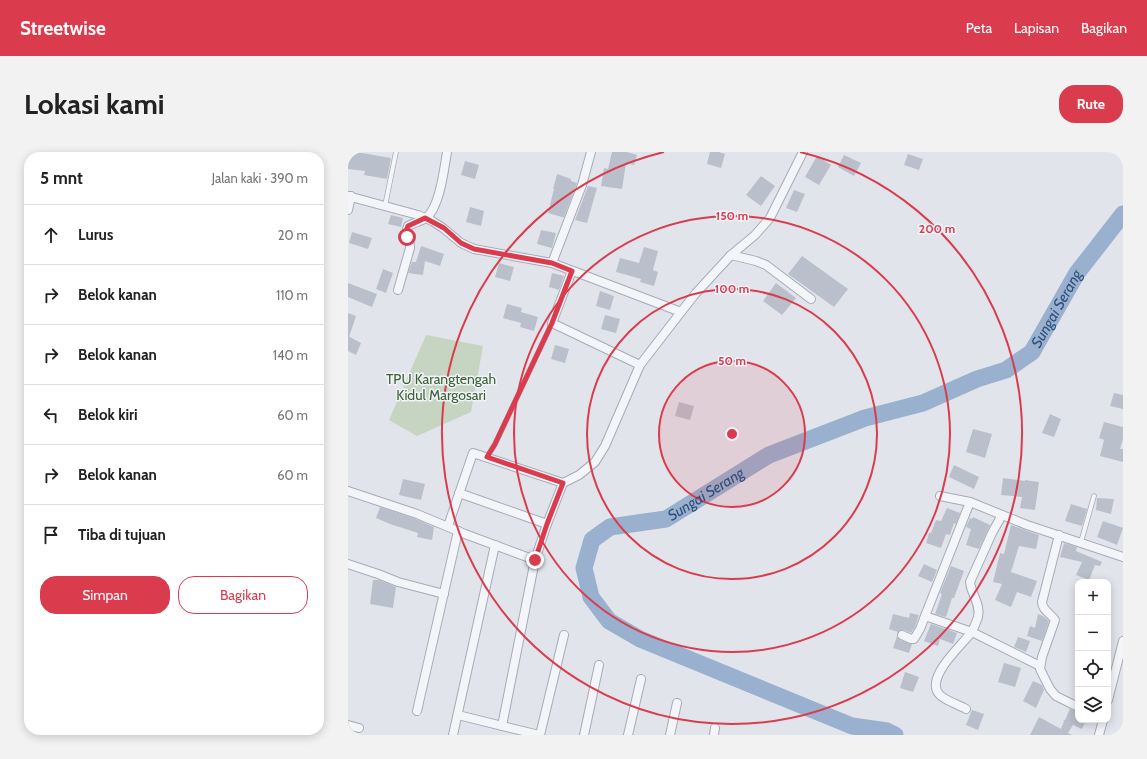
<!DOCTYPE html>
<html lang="id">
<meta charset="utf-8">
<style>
:root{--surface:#fff;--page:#f2f2f2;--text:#222;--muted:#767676;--line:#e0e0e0;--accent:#da3c4e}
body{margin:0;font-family:Cabin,sans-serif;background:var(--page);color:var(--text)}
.controls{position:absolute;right:12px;bottom:12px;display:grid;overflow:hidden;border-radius:8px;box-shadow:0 2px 10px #0003}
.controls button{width:36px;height:36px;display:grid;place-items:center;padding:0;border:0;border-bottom:1px solid var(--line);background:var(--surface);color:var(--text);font:20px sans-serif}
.stop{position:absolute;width:12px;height:12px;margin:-9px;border:3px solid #da3c4e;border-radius:50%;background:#fff}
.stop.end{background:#da3c4e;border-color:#fff;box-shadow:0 1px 4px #0008}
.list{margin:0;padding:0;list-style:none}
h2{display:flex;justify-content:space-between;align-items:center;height:52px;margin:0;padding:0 16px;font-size:17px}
h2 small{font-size:13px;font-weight:400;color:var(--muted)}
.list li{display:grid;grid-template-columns:26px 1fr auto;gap:12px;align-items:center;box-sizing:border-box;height:60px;padding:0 16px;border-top:1px solid var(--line)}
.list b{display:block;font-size:15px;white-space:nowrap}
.list em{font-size:13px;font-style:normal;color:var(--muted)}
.actions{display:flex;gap:8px;padding:12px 16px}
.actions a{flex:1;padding:9px 0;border:1px solid var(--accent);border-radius:16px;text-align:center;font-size:14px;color:var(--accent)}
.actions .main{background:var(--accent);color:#fff}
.icon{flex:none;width:22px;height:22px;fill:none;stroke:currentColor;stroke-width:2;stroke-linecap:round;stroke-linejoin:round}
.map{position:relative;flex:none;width:775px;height:583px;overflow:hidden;border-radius:16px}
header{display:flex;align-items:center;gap:24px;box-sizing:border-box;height:56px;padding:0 20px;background:var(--accent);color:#fff}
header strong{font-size:19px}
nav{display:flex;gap:22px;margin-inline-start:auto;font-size:14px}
.intro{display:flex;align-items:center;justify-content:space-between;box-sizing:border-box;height:96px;padding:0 24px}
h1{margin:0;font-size:28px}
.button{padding:10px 18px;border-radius:16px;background:var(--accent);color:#fff;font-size:14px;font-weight:700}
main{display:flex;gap:24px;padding:0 24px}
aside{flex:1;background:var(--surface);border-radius:16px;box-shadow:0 2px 10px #0003}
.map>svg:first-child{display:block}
.green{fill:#c5d5c1}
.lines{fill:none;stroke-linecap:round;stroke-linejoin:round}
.river{stroke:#99b0ce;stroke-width:17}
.building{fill:#bac0cb}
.lane-casing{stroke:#a6abb6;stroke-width:5.5}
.street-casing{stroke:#a6abb6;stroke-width:10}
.lane{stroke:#f4f5f9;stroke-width:4}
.street{stroke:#f4f5f9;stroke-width:8}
.route{stroke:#da3c4e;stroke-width:5}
.ring{fill:none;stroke:#da3c4e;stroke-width:2}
.labels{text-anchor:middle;stroke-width:3;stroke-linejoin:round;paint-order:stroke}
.park-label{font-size:14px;fill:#3b6134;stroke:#f1f3f8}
.water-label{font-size:15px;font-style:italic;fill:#2e4e7b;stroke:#f1f3f8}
.centre{fill:#da3c4e;stroke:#f1f3f8;stroke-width:2}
.ring-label{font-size:12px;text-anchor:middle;font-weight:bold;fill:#da3c4e;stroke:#f1f3f8;stroke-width:3;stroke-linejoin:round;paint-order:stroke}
</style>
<header>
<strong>Streetwise</strong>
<nav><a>Peta</a><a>Lapisan</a><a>Bagikan</a></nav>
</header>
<div class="intro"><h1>Lokasi kami</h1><a class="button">Rute</a></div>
<main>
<aside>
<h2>5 mnt<small>Jalan kaki · 390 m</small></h2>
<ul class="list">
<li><svg class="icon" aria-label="ahead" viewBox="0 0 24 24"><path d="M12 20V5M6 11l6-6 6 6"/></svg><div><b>Lurus</b></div><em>20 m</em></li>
<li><svg class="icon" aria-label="right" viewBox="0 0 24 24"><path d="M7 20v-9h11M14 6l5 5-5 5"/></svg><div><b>Belok kanan</b></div><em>110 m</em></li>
<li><svg class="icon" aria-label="right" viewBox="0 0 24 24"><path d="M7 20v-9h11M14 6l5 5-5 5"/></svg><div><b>Belok kanan</b></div><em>140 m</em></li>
<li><svg class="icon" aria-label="left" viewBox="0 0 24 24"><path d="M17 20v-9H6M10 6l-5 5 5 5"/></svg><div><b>Belok kiri</b></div><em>60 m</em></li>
<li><svg class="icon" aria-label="right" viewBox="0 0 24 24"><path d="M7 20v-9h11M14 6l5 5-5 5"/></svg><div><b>Belok kanan</b></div><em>60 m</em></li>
<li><svg class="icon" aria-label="arrive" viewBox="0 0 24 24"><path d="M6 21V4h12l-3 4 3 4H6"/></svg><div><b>Tiba di tujuan</b></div></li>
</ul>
<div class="actions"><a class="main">Simpan</a><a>Bagikan</a></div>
</aside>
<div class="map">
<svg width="775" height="583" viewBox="0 0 775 583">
<rect width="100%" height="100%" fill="#e1e4eb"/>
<polygon class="green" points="78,183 135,194 123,260 69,284 41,268"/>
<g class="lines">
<path class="river" id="s1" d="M 547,583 L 539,579 L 504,574 L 292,487 L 261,469 L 243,445 L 236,416 L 244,388 L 262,375 L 318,367 L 421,303 L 517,266 L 575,251 L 629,227 L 658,218 L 684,200 L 729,121 L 775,62"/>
</g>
<g class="building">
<polygon points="0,0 8,0 43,6 39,27 16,23 17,19 0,17"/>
<polygon points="264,0 279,0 289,3 286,13 278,11 274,37 253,34 256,16 260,17"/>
<polygon points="362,0 371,0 377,2 373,16 359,12"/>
<polygon points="560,2 575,7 571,18 556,13"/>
<polygon points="496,3 513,11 506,24 490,15"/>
<polygon points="469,4 483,13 471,33 457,25"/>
<polygon points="117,9 131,13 127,27 113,23"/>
<polygon points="209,22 223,27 223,29 229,31 216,65 214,65 200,61 206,37 205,37"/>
<polygon points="413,24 427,34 413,54 398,43"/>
<polygon points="240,34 249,36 239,71 227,68"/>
<polygon points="446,38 457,42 449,60 438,56"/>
<polygon points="122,55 136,59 133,74 118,70"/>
<polygon points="43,63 55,66 53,75 40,72"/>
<polygon points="193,78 208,81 204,96 189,92"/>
<polygon points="4,80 24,86 20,97 1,91"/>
<polygon points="73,94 96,102 92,114 77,109 75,123 60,121 64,110 68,110"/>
<polygon points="296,95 310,99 305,118 310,120 306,134 292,130 293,127 268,120 272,106 291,111"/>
<polygon points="454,104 500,137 486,155 440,122"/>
<polygon points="151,111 166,115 162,129 147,125"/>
<polygon points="35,117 45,121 38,141 28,137"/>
<polygon points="204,121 216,124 211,138 201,135"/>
<polygon points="0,131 29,142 24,155 0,145"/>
<polygon points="428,131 448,146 434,163 415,149"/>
<polygon points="252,139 266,144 262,158 248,154"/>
<polygon points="159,152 174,156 173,160 190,165 186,179 172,175 173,171 155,166"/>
<polygon points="0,161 8,164 1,185 0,184"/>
<polygon points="257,163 272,167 268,181 253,177"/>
<polygon points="0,184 13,191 8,203 0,199"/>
<polygon points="207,193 221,197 217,211 203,207"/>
<polygon points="766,241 775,243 775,257 762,254"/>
<polygon points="331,250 346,254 342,268 327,264"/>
<polygon points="702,262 713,267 706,285 694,281"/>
<polygon points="756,270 775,275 775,287 772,297 775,297 775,310 752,304 756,288 751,286"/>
<polygon points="625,277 644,282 637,306 618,300"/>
<polygon points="606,313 631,325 626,337 601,325"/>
<polygon points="655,326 677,329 677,328 691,330 687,358 672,356 674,345 653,343"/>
<polygon points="55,327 77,332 73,348 51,343"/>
<polygon points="749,346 766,347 763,362 748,358"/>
<polygon points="723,352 739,357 734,374 717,369"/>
<polygon points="32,355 68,367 86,375 84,388 69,385 70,381 42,372 28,366"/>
<polygon points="599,356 612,361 608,372 606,371 602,383 598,382 593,396 578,391 581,381 583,381 588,368 593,369"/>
<polygon points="625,365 642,373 631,397 618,393 623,377 618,375 622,366 624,367"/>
<polygon points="755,369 775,376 769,393 749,385"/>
<polygon points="663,373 691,383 688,397 671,394 663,420 689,429 683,445 669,440 663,455 647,448 654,432 645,430 652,401 656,402"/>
<polygon points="716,391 729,395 728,399 754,410 752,414 747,413 741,428 728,423 734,410 712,405"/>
<polygon points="576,412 589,418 584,430 570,424"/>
<polygon points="603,414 616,419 606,446 604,446 598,465 587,462 594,442 592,441"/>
<polygon points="25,428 31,428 48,435 45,456 22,452"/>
<polygon points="562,461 571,463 567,475 563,481 556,478 553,478 550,480 541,477 545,462 561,466"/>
<polygon points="690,462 695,464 701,469 694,489 679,484 682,474 687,476"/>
<polygon points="583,472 609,481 605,492 592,487 590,494 576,489"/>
<polygon points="549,484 552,488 564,492 561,501 545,496"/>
<polygon points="670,485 682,489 678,500 666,495"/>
<polygon points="656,511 673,516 667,535 650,530"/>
<polygon points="557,520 571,525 565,540 552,536"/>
<polygon points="685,529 694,533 696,538 688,556 675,549"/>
<polygon points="722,557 730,560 730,568 738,568 734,577 725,573 720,581 724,583 682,583 691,565 713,577 716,569 715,568 717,568"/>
<polygon points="624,558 636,562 630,578 618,573"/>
</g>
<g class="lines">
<g class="lane-casing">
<g id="lane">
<polyline points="37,54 48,0"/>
<polyline points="139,305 147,292 204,171"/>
<polyline points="733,390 746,344"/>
</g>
</g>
<g class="street-casing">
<g id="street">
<polyline points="0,44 70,63 84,69 95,76 113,91 126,97 204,111 333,160 348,141 383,103 407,83 422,66 455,0"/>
<polyline points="0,58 3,44"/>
<polyline points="383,103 408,109 418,113 463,147"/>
<polyline points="204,111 234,33 243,0"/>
<polyline points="224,119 204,171 292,213"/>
<path d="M 50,138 L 62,96 C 63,87 56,84 60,74 C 66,71 73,69 78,66 C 92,55 96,17 99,0"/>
<polyline points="215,331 231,323 247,310 257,294 292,213 333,160"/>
<polyline points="0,339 69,362 117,382 187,408"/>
<polyline points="111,341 199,372"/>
<polyline points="592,344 622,350 679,373 775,405"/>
<polyline points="100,374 125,301 215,331 199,372 187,408 154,574"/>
<path d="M 711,383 L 694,450 C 694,458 703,462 707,468 L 694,505 L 692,517 L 702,537 L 708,544 L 730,555"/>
<polyline points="0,412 30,422 50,430 96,442"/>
<polyline points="577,464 622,350"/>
<polyline points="554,483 563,487 566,487 572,477 577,464 624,480 692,514"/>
<polyline points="760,548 775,489"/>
<path d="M 618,557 C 611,553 599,549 593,544 C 574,528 613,494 622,482 C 626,477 628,471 630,465 C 633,452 623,442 622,430 L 644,381 L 654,363"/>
<polyline points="69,559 110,379"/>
<polyline points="110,563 191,583"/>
<polyline points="0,573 11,576"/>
<polyline points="105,583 147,393"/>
<polyline points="192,583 216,483"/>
<polyline points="236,583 251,513"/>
<polyline points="280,583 293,527"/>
<polyline points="322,583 329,551"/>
<polyline points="366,583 367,576"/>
<polyline points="751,583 755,568"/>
</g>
</g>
<use href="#lane" class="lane"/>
<use href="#street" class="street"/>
</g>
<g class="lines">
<polyline class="route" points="59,85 58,79 60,74 77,66 96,76 113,91 126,97 204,111 224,119 204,171 147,292 139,305 215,331 199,372 187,408"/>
</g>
<circle cx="384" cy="282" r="73" fill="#da3c4e" fill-opacity=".12"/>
<g class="ring">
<circle cx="384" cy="282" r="73"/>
<circle cx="384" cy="282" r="145"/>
<circle cx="384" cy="282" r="218"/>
<path d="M452 0A290 290 0 1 1 316 0"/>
</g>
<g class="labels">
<g class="park-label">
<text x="93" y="232">TPU Karangtengah<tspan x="93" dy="16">Kidul Margosari</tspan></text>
</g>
<g class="water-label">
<text dy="5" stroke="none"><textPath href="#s1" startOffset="932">Sungai Serang</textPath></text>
<text dy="5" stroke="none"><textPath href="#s1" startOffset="524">Sungai Serang</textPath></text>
</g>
</g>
<circle cx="384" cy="282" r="6" class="centre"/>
<g class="ring-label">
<text x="384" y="68">150 m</text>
<text x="589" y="81">200 m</text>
<text x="384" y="141">100 m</text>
<text x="384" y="213">50 m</text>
</g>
</svg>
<div class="controls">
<button>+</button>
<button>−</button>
<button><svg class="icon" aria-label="locate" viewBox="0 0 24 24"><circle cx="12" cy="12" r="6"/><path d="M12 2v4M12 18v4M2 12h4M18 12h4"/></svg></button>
<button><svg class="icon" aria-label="layers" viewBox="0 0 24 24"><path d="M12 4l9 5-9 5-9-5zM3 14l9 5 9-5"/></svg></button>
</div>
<div class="stop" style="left:59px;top:85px"></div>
<div class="stop end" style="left:187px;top:408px"></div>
</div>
</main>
